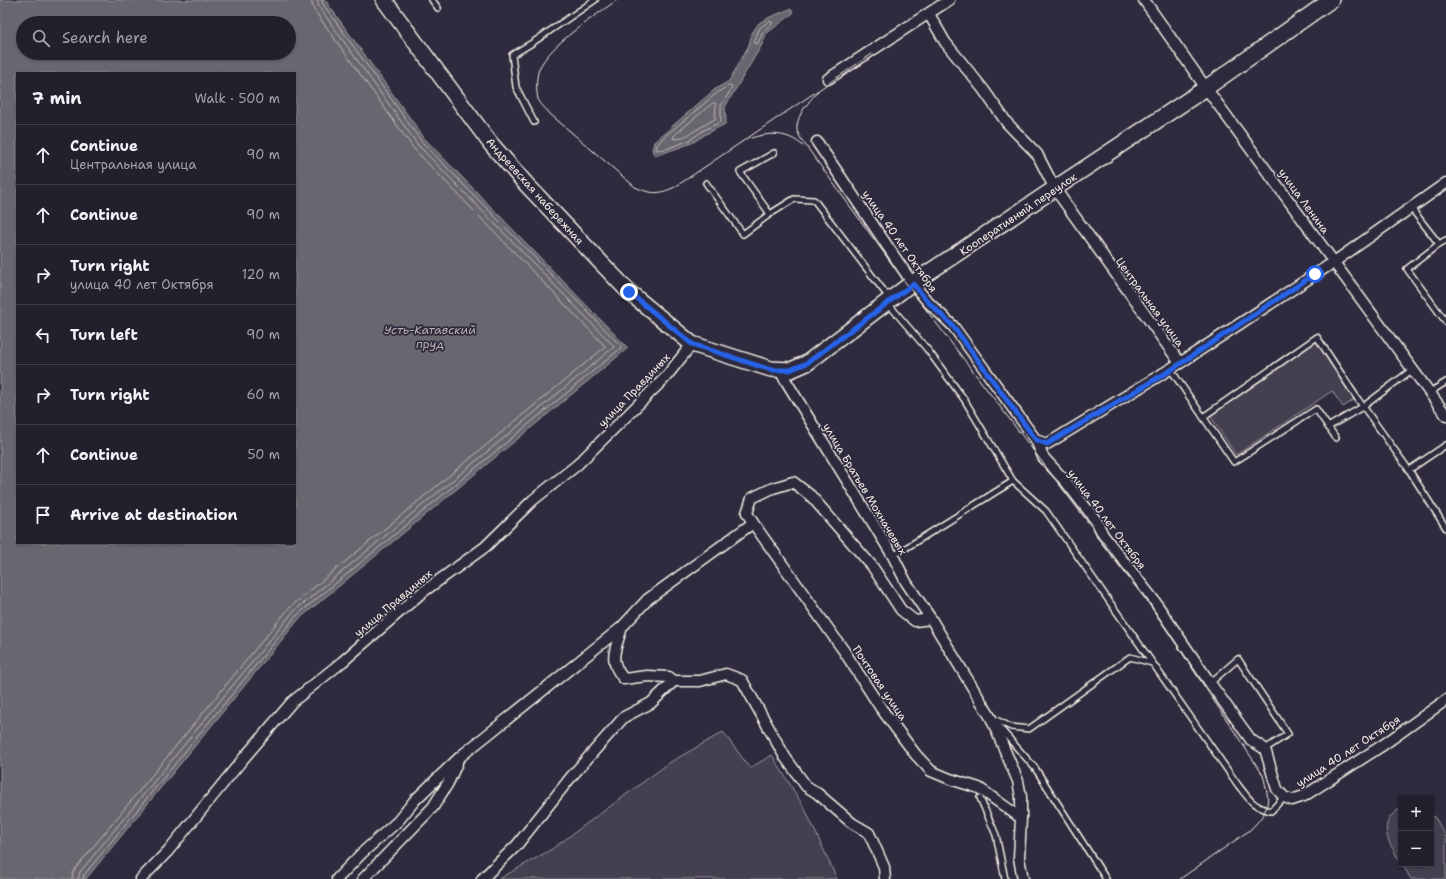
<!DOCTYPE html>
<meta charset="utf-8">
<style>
:root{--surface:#23202e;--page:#2b2836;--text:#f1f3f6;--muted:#a3a3aa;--line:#403e4a}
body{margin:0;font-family:"Shantell Sans",sans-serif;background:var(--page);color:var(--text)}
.controls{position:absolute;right:12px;bottom:12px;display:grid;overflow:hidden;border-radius:0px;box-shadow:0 1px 3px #0004}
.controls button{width:36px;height:36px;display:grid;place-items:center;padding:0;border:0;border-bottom:1px solid var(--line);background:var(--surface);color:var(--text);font:20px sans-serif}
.stop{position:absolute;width:12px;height:12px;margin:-9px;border:3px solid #2563eb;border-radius:50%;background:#fff}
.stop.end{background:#2563eb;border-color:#fff;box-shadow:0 1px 4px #0008}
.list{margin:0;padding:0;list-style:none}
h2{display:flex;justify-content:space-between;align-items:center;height:52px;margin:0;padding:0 16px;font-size:17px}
h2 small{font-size:13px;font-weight:400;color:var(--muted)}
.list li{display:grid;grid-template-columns:26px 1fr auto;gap:12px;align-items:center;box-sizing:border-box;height:60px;padding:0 16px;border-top:1px solid var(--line)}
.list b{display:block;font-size:15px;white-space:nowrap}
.list p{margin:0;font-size:13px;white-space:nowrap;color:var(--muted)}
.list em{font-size:13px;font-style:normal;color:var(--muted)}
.icon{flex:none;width:22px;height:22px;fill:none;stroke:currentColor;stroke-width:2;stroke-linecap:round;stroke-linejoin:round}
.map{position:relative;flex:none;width:1446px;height:879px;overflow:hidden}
.search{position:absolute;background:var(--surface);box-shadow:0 1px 3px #0004;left:16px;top:16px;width:280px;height:44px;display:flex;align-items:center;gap:10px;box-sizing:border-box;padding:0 14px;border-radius:22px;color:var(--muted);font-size:15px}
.panel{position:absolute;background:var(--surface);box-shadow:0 1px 3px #0004;left:16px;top:72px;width:280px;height:472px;border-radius:0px}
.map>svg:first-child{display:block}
.green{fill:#454050;stroke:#9c989c}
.water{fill:#6a6670;stroke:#a19ea0;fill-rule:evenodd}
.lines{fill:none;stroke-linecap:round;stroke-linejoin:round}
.shore{stroke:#bdb9b8;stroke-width:1}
.service-casing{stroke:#f4f1e8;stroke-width:8}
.minor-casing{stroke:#f4f1e8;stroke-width:13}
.secondary-casing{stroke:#f4f1e8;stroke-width:18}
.service{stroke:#2f2a3d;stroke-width:5}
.minor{stroke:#2f2a3d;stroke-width:10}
.secondary{stroke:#2f2a3d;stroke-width:15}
.tram{stroke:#f4f1e8;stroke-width:1}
.route{stroke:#2563eb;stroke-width:5}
.labels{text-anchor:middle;stroke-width:3.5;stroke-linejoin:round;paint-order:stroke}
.street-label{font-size:11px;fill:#f4f1e8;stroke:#2f2a3d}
.water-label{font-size:12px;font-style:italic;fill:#b6b2b2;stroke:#2f2a3d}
</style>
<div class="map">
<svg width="1446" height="879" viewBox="0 0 1446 879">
<rect width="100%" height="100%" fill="#2f2a3d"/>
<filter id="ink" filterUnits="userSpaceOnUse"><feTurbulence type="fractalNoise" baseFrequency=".025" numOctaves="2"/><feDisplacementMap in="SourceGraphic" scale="8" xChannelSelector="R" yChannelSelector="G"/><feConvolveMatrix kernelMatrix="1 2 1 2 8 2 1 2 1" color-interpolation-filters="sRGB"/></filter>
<g filter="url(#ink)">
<g class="green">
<polygon points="1319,340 1357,398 1343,407 1332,391 1236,455 1209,414"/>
<polygon points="723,732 750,768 772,755 805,809 837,879 499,879 552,849 669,763"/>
<path d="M 1401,808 L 1401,863 C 1389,843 1375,824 1401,808 Z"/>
<polygon points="1431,814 1436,819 1446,837 1446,879 1411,879 1402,864 1431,864"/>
</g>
<g class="water">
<path d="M 0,0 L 325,0 L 425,139 L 628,348 L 299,619 L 86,879 L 0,879 ZM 23,23 L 289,23 L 289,53 L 23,53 ZM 17,73 L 295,73 L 295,543 L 17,543 Z"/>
<polygon points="790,9 794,12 791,15 766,34 763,43 725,107 726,120 725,124 706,134 692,143 655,156 652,150 654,142 714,90 729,81 749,45 752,33 759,23 770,17"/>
</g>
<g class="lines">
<g class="shore">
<path d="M 770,21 L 772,22 L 772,24 C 762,31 762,34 758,43 L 755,44 L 754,42 L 759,29 Z"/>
<polygon points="730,85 732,88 721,106 721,122 704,130 690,140 666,149 656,150 657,145 664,137 717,93"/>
<path d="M 713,103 L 716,104 L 715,119 C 704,124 684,140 674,139 L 673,137 L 677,133 Z"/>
<polyline points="72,879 73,873 76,868 289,608 605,347 604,345 414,149 314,10 311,0"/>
<polyline points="78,879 80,872 293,612 614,347 613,345 418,145 319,7 317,0"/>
<polyline points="83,879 84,875 296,616 621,348 621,346 422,142 323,4 322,0"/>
</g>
<g class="service-casing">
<g id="service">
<polyline points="432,0 438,8"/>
<polyline points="534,122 516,87 512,55 532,43 595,0"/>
<polyline points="774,153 740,172 770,214 794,199 814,200 890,299"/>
<polyline points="706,183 743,234 770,214"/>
<polyline points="1411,208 1439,244 1407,269 1446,322"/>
<polyline points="1439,244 1446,240"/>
<path d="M 886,305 L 891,307 L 927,349 L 964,399 L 1013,481 L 1046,511 L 1238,785 C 1249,799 1253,807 1271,811 L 1284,797"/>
<polyline points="1171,370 1234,462 1316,409 1336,438"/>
<polyline points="1430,392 1446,382"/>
<polyline points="1203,417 1317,337 1357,398 1409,470 1446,528"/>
<polyline points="1328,427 1364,406 1413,369"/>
<polyline points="1409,470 1446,445"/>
<polyline points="893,556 1013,481"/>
<polyline points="1210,683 1238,659 1288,734 1265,749"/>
<polyline points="992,718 1011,727 1029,729 1130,657 1152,663"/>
<polyline points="998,726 1035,768 1106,879"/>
<polyline points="980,798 996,835 1005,879"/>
</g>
</g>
<g class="minor-casing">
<g id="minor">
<polyline points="1144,0 1206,88 1446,415"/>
<polyline points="929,14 945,42 983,89 1007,123 1037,154 1055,189 1180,363 1334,262 1446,183"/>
<polyline points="828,79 949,0"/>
<polyline points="817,142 913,284 928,302 953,326 1036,440 1043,457 1066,482 1097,522 1103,535 1153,599 1210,683 1251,740 1265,749 1277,789 1284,797 1292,800 1304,796 1383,745 1446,700"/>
<polyline points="782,370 783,376 893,556 906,582 931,619"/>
<polyline points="1036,440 1047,444 1180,363"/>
<polyline points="753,523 844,651 880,707 916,755 931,771 950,779 979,788 1021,818"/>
<path d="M 622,627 C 616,649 607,660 624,679 L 647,676 L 669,677 L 674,681 L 700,681 L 726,674 L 742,680 L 785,757 L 806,786 L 817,793 L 852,823 L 869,833 L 884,867 L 885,879"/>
<polyline points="141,879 168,851 243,759 292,702 342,662 420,594 485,547 533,500 577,465 665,378 692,344"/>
<polyline points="337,879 362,853 398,821 415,800 461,756 622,627 648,599 753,523 747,513 752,498 773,488 793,482 811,496 872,566 901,610 915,621 931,619 991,718 1018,781 1021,797 1021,818 1019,858 1023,879"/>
<polyline points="363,879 433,807 448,783 457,763"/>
<polyline points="482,879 517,845 571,777 624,717 651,703 674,681"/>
</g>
</g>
<g class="secondary-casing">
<polyline id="secondary" points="384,0 491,144 526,184 629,292 692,344 771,369 791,370 807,363 908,286 1206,88 1331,0"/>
</g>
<use href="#service" class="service"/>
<use href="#minor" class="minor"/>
<use href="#secondary" class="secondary"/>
<g class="tram">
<path d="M 617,0 C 594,17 551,43 539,69 C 536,77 536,91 538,99 C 540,104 546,109 550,114 L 635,187 C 651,194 658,195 675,187 L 872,54"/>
<path d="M 818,91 C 809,102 796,115 797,130 C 798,133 800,137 801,139 L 908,286 L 1148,601 L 1263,775 C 1270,802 1271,809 1250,830 L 1180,879"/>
<path d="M 751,138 C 770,132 788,132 803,146"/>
</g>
</g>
</g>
<g class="lines" filter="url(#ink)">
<polyline class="route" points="629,292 692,344 771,370 790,370 807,363 913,284 928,302 953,326 1036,440 1047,444 1171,370 1315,274"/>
</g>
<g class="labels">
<g class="street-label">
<text transform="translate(535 191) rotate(48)" y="4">Андреевская набережная</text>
<text transform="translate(1304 201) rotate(54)" y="4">улица Ленина</text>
<text transform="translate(1018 214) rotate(-34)" y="4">Кооперативный переулок</text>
<text transform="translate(900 241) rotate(55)" y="4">улица 40 лет Октября</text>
<text transform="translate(1150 302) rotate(54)" y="4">Центральная улица</text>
<text transform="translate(634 390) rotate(-46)" y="4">улица Правдиных</text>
<text transform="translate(865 489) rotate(59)" y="4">улица Братьев Мохначевых</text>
<text transform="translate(1107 519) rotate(53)" y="4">улица 40 лет Октября</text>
<text transform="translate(393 603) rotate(-40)" y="4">улица Правдиных</text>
<text transform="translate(880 683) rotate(56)" y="4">Почтовая улица</text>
<text transform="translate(1348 751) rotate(-33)" y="4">улица 40 лет Октября</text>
</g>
<g class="water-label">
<text x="430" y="334">Усть-Катавский<tspan x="430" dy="14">пруд</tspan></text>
</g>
</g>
</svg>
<div class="controls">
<button>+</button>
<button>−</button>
</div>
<div class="stop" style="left:1315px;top:274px"></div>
<div class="stop end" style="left:629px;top:292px"></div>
<div class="search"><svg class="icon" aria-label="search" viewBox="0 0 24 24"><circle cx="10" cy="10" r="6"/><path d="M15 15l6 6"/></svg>Search here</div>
<section class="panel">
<h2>7 min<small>Walk · 500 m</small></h2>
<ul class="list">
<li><svg class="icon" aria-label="ahead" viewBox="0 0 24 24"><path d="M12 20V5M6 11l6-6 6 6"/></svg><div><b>Continue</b><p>Центральная улица</p></div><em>90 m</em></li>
<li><svg class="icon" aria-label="ahead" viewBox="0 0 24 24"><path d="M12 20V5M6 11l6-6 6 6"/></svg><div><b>Continue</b></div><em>90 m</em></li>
<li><svg class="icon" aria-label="right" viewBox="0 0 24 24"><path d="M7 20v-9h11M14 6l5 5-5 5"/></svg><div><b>Turn right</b><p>улица 40 лет Октября</p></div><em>120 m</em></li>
<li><svg class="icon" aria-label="left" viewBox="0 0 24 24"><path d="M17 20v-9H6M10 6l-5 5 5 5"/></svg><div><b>Turn left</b></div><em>90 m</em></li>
<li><svg class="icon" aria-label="right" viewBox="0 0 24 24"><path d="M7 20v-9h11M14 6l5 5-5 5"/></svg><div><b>Turn right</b></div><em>60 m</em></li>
<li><svg class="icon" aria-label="ahead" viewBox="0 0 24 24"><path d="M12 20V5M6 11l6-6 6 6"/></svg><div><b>Continue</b></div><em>50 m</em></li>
<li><svg class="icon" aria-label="arrive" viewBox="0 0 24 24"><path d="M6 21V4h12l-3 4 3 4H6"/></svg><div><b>Arrive at destination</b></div></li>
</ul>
</section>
</div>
